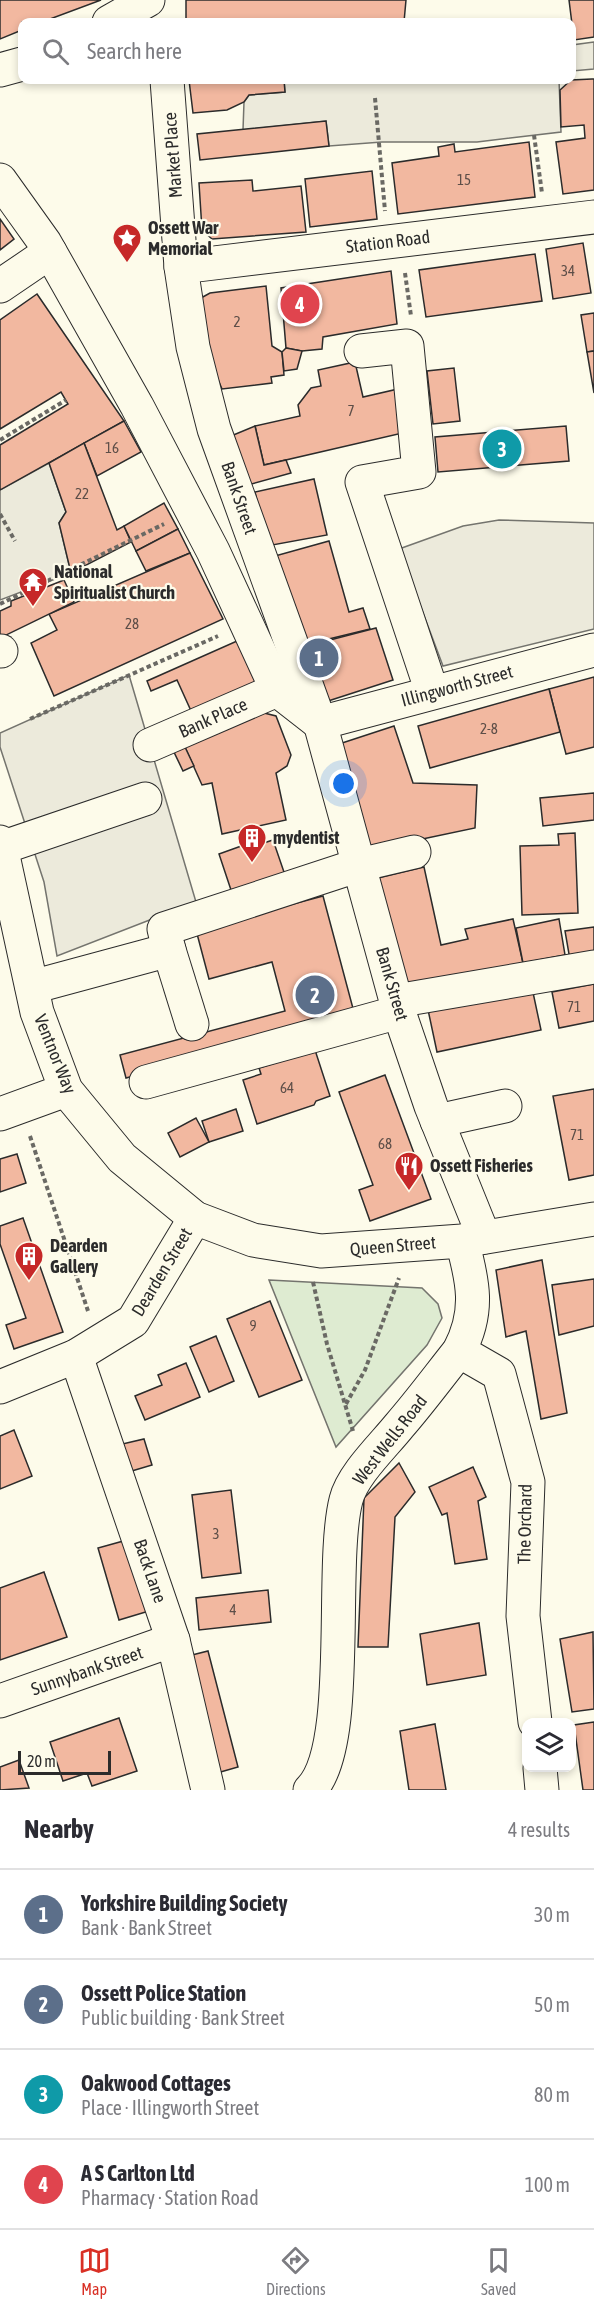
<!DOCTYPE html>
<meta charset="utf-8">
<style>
:root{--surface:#fff;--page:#f7f7f7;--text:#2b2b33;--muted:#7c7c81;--line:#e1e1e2;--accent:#d93025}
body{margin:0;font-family:"Asap Condensed",sans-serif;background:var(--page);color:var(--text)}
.controls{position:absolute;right:18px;bottom:18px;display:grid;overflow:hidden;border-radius:12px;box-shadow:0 3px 9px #0003}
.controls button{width:54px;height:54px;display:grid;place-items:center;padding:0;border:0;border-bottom:2px solid var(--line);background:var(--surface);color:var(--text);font:30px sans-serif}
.scale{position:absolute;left:18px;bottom:15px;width:93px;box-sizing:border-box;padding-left:6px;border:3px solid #2b2b2b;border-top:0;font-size:16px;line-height:21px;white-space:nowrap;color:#2b2b2b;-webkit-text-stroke:4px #fdfbea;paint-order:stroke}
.you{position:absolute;left:344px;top:784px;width:21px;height:21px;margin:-15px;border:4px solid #fff;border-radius:50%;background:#1a73e8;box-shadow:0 0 0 9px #1a73e833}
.badge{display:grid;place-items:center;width:39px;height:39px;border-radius:50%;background:var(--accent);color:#fff;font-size:20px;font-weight:700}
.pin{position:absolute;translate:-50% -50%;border:3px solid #fff;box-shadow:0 2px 6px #0006}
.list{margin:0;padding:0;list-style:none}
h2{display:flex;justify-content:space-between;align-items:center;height:78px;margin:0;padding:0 24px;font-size:26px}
h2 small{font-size:20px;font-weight:400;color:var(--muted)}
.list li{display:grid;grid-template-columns:39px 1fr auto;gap:18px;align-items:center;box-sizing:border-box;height:90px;padding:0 24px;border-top:2px solid var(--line)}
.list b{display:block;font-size:22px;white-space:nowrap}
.list p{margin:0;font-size:20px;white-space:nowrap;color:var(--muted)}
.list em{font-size:20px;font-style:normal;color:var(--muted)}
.icon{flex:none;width:33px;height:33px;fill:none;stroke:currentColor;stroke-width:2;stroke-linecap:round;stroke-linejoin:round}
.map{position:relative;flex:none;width:594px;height:1790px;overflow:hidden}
.search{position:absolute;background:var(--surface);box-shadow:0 3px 9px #0003;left:18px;right:18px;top:18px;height:66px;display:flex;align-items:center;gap:15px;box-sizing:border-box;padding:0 21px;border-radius:12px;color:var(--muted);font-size:22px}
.sheet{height:438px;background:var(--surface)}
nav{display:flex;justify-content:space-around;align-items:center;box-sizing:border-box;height:84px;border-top:2px solid var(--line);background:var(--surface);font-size:16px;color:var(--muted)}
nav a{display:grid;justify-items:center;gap:3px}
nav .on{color:var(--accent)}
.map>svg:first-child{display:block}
.green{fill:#deebd1;stroke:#74746e;stroke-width:1.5}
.parking{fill:#eceadb;stroke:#74746e;stroke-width:1.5}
.building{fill:#f2b8a0;stroke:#2b2b2b;stroke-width:1.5}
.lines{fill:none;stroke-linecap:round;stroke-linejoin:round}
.minor-casing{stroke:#2b2b2b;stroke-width:35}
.path{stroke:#6a6964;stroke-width:4;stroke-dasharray:4.5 3;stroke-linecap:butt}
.minor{stroke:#fdfbea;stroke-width:33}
.labels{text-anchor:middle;stroke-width:4.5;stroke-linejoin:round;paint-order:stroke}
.number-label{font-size:15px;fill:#5d4e48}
.street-label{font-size:18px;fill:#2b2b2b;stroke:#fdfbea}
.poi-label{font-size:18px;font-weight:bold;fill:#2b2b2b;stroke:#fdfbea;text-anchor:start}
</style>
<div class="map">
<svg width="594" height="1790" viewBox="0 0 594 1790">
<rect width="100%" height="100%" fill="#fdfbea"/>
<polygon class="green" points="269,1280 422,1288 438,1304 442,1318 427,1345 336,1447"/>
<g class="parking">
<polygon points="594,42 594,69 572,71 572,45"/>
<polygon points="284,80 559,80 561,132 477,142 382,142 329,146 326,121 243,130 244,102 249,95 285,92"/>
<polygon points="49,463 66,512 59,523 71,573 0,600 0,490"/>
<polygon points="499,520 594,523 594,629 443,666 399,549 463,526"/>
<polygon points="129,675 196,902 57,956 44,882 0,747 0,733"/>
</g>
<g class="building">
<polygon points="0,0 101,0 42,22 22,22 22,30 0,39"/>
<polygon points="186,0 406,0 404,22 186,22"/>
<polygon points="569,0 594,0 594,37 574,40"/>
<polygon points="592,79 594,79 594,190 563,194 556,142 585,138 584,125 561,127 560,90 571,80"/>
<polygon points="189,80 284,80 285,92 249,95 244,102 227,110 193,113"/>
<polygon points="326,121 329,146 200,160 197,134"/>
<polygon points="529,142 535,197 398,214 392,163 439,156 438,147 454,144 455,152"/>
<polygon points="372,171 377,219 310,227 305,179"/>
<polygon points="252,180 253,191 301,186 306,232 212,239 202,230 199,183"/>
<polygon points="0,219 14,239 0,250"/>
<polygon points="583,243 591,293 553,299 546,249"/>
<polygon points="535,254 542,301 426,317 419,270"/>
<polygon points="391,271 397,324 323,337 322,349 302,351 286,348 281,288"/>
<polygon points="266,286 272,346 282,352 284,375 271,377 272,383 222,389 209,358 201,298 210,293"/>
<polygon points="37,294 124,421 0,490 0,445 68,404 61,392 0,429 0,320"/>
<polygon points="594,313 594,351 587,352 581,315"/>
<polygon points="286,348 302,351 297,369 284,371 282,352"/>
<polygon points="594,351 594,393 587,352"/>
<polygon points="355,362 363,397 398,389 407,432 264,465 255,426 300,416 298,405 311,388 321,386 318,370"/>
<polygon points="454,368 460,421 433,424 427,371"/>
<polygon points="124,421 141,452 97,476 84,443"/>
<polygon points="255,426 264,465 286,460 291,473 244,486 231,436"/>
<polygon points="566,426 569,461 438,472 435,437"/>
<polygon points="84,443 117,530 124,526 131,542 71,573 59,523 66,512 49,463"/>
<polygon points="314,479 327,535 267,546 255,492"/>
<polygon points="164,503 178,529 136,551 124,526"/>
<polygon points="178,529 190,553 146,571 136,551"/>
<polygon points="329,541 349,612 363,608 370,629 300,646 275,556"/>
<polygon points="190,553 223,619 54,696 31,643 57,630 49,614"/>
<polygon points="64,580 74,602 0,638 0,611 11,606 11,601"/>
<polygon points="376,628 393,680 325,702 307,646"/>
<polygon points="237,641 257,684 192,713 177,680 151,691 147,681"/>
<polygon points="594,677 594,747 566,754 549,689"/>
<polygon points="549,689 560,732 430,768 418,726"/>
<polygon points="260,712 276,716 291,755 287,766 276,773 286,820 222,834 212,783 202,785 184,745"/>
<polygon points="394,726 413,783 477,785 475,828 413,841 368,855 339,744"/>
<polygon points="184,745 194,766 183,771 173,750"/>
<polygon points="594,793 594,820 543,826 540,798"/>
<polygon points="575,833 578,913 522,915 520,846 559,845 558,834"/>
<polygon points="273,840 285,875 232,893 219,854 244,845 245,849"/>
<polygon points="424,867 441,945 468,939 465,929 513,919 523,963 403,990 378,878"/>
<polygon points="323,896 355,1016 126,1078 120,1055 285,1011 272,962 209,979 196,930"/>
<polygon points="559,919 565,955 523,963 516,928"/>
<polygon points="594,927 594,956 570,960 565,931"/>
<polygon points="531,983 541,1030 437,1052 427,1005"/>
<polygon points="594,984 594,1021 559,1028 552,992"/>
<polygon points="315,1050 330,1096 316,1101 314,1105 257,1124 243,1080 261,1074 259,1068"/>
<polygon points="385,1075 431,1199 370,1221 359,1190 373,1185 339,1092"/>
<polygon points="594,1089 594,1175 569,1180 553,1096"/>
<polygon points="236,1109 243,1131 209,1142 202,1121"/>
<polygon points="196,1118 209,1142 180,1157 168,1133"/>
<polygon points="17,1154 26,1183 0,1192 0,1159"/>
<polygon points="23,1218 63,1332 14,1349 6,1325 26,1318 0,1244 0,1226"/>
<polygon points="542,1260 567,1413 541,1419 526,1331 506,1337 496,1270"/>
<polygon points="594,1279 594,1326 559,1335 552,1285"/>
<polygon points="270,1301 302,1380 259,1397 227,1319"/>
<polygon points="216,1336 234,1381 209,1392 190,1347"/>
<polygon points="186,1363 200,1397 145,1420 135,1396 162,1385 158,1375"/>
<polygon points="14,1430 32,1476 0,1489 0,1436"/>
<polygon points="144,1439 152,1465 125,1473 118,1445"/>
<polygon points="399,1463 415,1492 395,1517 388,1647 358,1647 364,1498"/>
<polygon points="473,1467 486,1497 478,1501 487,1559 455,1564 447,1513 442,1515 429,1487"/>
<polygon points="231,1490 241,1573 202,1578 192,1495"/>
<polygon points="127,1540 149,1611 119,1620 98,1548"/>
<polygon points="44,1572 67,1637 0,1660 0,1588"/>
<polygon points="268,1590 271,1622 199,1630 196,1598"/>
<polygon points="479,1623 486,1675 427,1685 420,1634"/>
<polygon points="593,1632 594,1709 572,1712 560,1639"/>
<polygon points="208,1651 238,1767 210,1775 180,1658"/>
<polygon points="119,1718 137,1771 92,1786 87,1773 63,1781 50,1742"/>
<polygon points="594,1722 594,1790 583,1790 574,1725"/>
<polygon points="435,1724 446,1790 409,1790 400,1731"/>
<polygon points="19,1760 29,1788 0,1790 0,1767"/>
</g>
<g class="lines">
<g class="minor-casing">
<g id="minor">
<polyline points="109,22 148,0"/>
<polyline points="0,70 22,64"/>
<polyline points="167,80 181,267 193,347 214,429 320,723 399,1012 431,1106 484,1237"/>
<polyline points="0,180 45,243 137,406 213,551 277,690 318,722"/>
<polyline points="181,267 594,217"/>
<polyline points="0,286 50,252"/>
<polyline points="361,351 407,346 419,472 362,482 432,692"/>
<polyline points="0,651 1,651"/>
<polyline points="320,723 594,650"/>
<polyline points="150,745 277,690"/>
<polyline points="0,842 37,1012 66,1090 122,1158 195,1218 253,1240 321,1251 462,1241 594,1219"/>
<polyline points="1,848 145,799"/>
<polyline points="169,950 192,1024"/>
<polyline points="32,987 169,950 164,929 359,865 414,852"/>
<polyline points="396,1001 594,967"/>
<polyline points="146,1082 399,1012"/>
<polyline points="0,1114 66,1090"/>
<polyline points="437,1121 505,1106"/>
<polyline points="459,1351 499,1374 528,1482 523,1616 535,1722"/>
<polyline points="76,1356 173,1640 208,1790"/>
<polyline points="0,1387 76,1356 133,1321 195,1218"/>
<polyline points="0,1701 173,1640"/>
<polyline points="540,1768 542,1790"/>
<path d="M 310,1790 C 353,1748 329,1567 346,1500 C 352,1475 383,1446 399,1426 C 420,1402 439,1376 459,1351 C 480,1312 473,1281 462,1241"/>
</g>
</g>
<g class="path">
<polyline points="375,98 385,211"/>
<polyline points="534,135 542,193"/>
<polyline points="405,273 411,316"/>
<polyline points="0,440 66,400"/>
<polyline points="0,514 15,541"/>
<polyline points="0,604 164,524"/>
<polyline points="30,719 218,636"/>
<polyline points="30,1136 88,1311"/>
<polyline points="313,1282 327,1344 353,1431"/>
<polyline points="346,1404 365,1370 399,1278"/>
</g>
<use href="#minor" class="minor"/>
</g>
<defs>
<g id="sight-pin" transform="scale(1.5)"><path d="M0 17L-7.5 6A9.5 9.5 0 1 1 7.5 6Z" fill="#c62828" stroke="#fdfbea"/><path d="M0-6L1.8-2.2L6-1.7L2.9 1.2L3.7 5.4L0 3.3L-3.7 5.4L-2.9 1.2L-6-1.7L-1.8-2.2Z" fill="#fff"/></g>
<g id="temple-pin" transform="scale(1.5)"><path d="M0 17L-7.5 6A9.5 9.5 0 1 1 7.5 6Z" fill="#c62828" stroke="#fdfbea"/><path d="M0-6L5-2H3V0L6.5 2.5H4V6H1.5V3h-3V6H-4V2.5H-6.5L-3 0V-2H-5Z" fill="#fff"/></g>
<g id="building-pin" transform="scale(1.5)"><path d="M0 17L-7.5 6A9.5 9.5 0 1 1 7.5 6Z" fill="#c62828" stroke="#fdfbea"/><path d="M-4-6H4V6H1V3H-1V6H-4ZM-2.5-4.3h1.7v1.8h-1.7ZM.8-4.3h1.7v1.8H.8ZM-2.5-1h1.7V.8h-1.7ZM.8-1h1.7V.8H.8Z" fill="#fff"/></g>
<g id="restaurant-pin" transform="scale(1.5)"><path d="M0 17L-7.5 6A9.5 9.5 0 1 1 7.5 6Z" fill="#c62828" stroke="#fdfbea"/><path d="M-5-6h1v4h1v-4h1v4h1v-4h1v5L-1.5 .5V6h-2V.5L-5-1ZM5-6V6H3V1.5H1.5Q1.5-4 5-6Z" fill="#fff"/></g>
</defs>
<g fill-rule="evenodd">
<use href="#sight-pin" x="127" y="238"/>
<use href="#temple-pin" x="33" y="582"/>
<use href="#building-pin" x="252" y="838"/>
<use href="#restaurant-pin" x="409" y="1166"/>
<use href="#building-pin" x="29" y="1256"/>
</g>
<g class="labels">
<g class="number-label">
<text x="464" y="185">15</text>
<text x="568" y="276">34</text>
<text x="237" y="327">2</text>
<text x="351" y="416">7</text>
<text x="112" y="453">16</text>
<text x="82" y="499">22</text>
<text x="132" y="629">28</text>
<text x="489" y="734">2-8</text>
<text x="574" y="1012">71</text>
<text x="287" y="1093">64</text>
<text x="577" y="1140">71</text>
<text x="385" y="1149">68</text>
<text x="253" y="1331">9</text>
<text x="216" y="1539">3</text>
<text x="233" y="1615">4</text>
</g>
<g class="street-label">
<text transform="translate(173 155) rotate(-94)" y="6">Market Place</text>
<text transform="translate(388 242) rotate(-7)" y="6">Station Road</text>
<text transform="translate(239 498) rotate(71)" y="6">Bank Street</text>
<text transform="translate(457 686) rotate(-15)" y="6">Illingworth Street</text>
<text transform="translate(213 718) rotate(-24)" y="6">Bank Place</text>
<text transform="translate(392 984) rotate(74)" y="6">Bank Street</text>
<text transform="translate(55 1054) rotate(68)" y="6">Ventnor Way</text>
<text transform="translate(393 1246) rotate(-5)" y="6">Queen Street</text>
<text transform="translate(162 1272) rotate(-59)" y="6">Dearden Street</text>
<text transform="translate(390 1440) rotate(-52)" y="6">West Wells Road</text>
<text transform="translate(525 1524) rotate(-89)" y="6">The Orchard</text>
<text transform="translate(150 1571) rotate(71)" y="6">Back Lane</text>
<text transform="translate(87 1671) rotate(-19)" y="6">Sunnybank Street</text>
</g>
<g class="poi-label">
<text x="148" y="234">Ossett War<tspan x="148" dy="21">Memorial</tspan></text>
<text x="54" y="578">National<tspan x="54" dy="21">Spiritualist Church</tspan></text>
<text x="273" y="844">mydentist</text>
<text x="430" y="1172">Ossett Fisheries</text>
<text x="50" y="1252">Dearden<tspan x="50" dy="21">Gallery</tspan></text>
</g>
</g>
</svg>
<div class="controls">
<button><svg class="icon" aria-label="layers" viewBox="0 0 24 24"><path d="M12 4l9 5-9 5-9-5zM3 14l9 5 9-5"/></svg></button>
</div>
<div class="scale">20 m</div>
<div class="you"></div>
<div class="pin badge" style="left:319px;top:658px;background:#5c6f8a">1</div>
<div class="pin badge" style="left:315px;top:995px;background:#5c6f8a">2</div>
<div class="pin badge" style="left:502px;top:449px;background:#0f9aa8">3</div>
<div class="pin badge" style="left:300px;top:304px;background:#e0444e">4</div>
<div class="search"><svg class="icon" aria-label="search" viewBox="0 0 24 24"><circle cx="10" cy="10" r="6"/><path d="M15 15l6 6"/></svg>Search here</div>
</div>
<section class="sheet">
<h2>Nearby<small>4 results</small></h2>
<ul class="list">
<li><span class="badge" style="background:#5c6f8a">1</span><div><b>Yorkshire Building Society</b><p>Bank · Bank Street</p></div><em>30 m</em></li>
<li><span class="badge" style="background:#5c6f8a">2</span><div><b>Ossett Police Station</b><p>Public building · Bank Street</p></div><em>50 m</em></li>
<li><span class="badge" style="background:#0f9aa8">3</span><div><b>Oakwood Cottages</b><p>Place · Illingworth Street</p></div><em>80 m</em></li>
<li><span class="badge" style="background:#e0444e">4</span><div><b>A S Carlton Ltd</b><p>Pharmacy · Station Road</p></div><em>100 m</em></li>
</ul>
</section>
<nav>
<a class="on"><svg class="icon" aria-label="map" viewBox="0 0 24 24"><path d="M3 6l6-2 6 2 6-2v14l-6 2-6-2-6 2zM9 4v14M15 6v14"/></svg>Map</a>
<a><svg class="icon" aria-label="directions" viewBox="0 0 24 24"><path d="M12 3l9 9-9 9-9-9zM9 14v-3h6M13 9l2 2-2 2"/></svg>Directions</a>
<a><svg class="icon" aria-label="saved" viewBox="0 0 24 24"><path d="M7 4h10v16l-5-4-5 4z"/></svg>Saved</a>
</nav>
